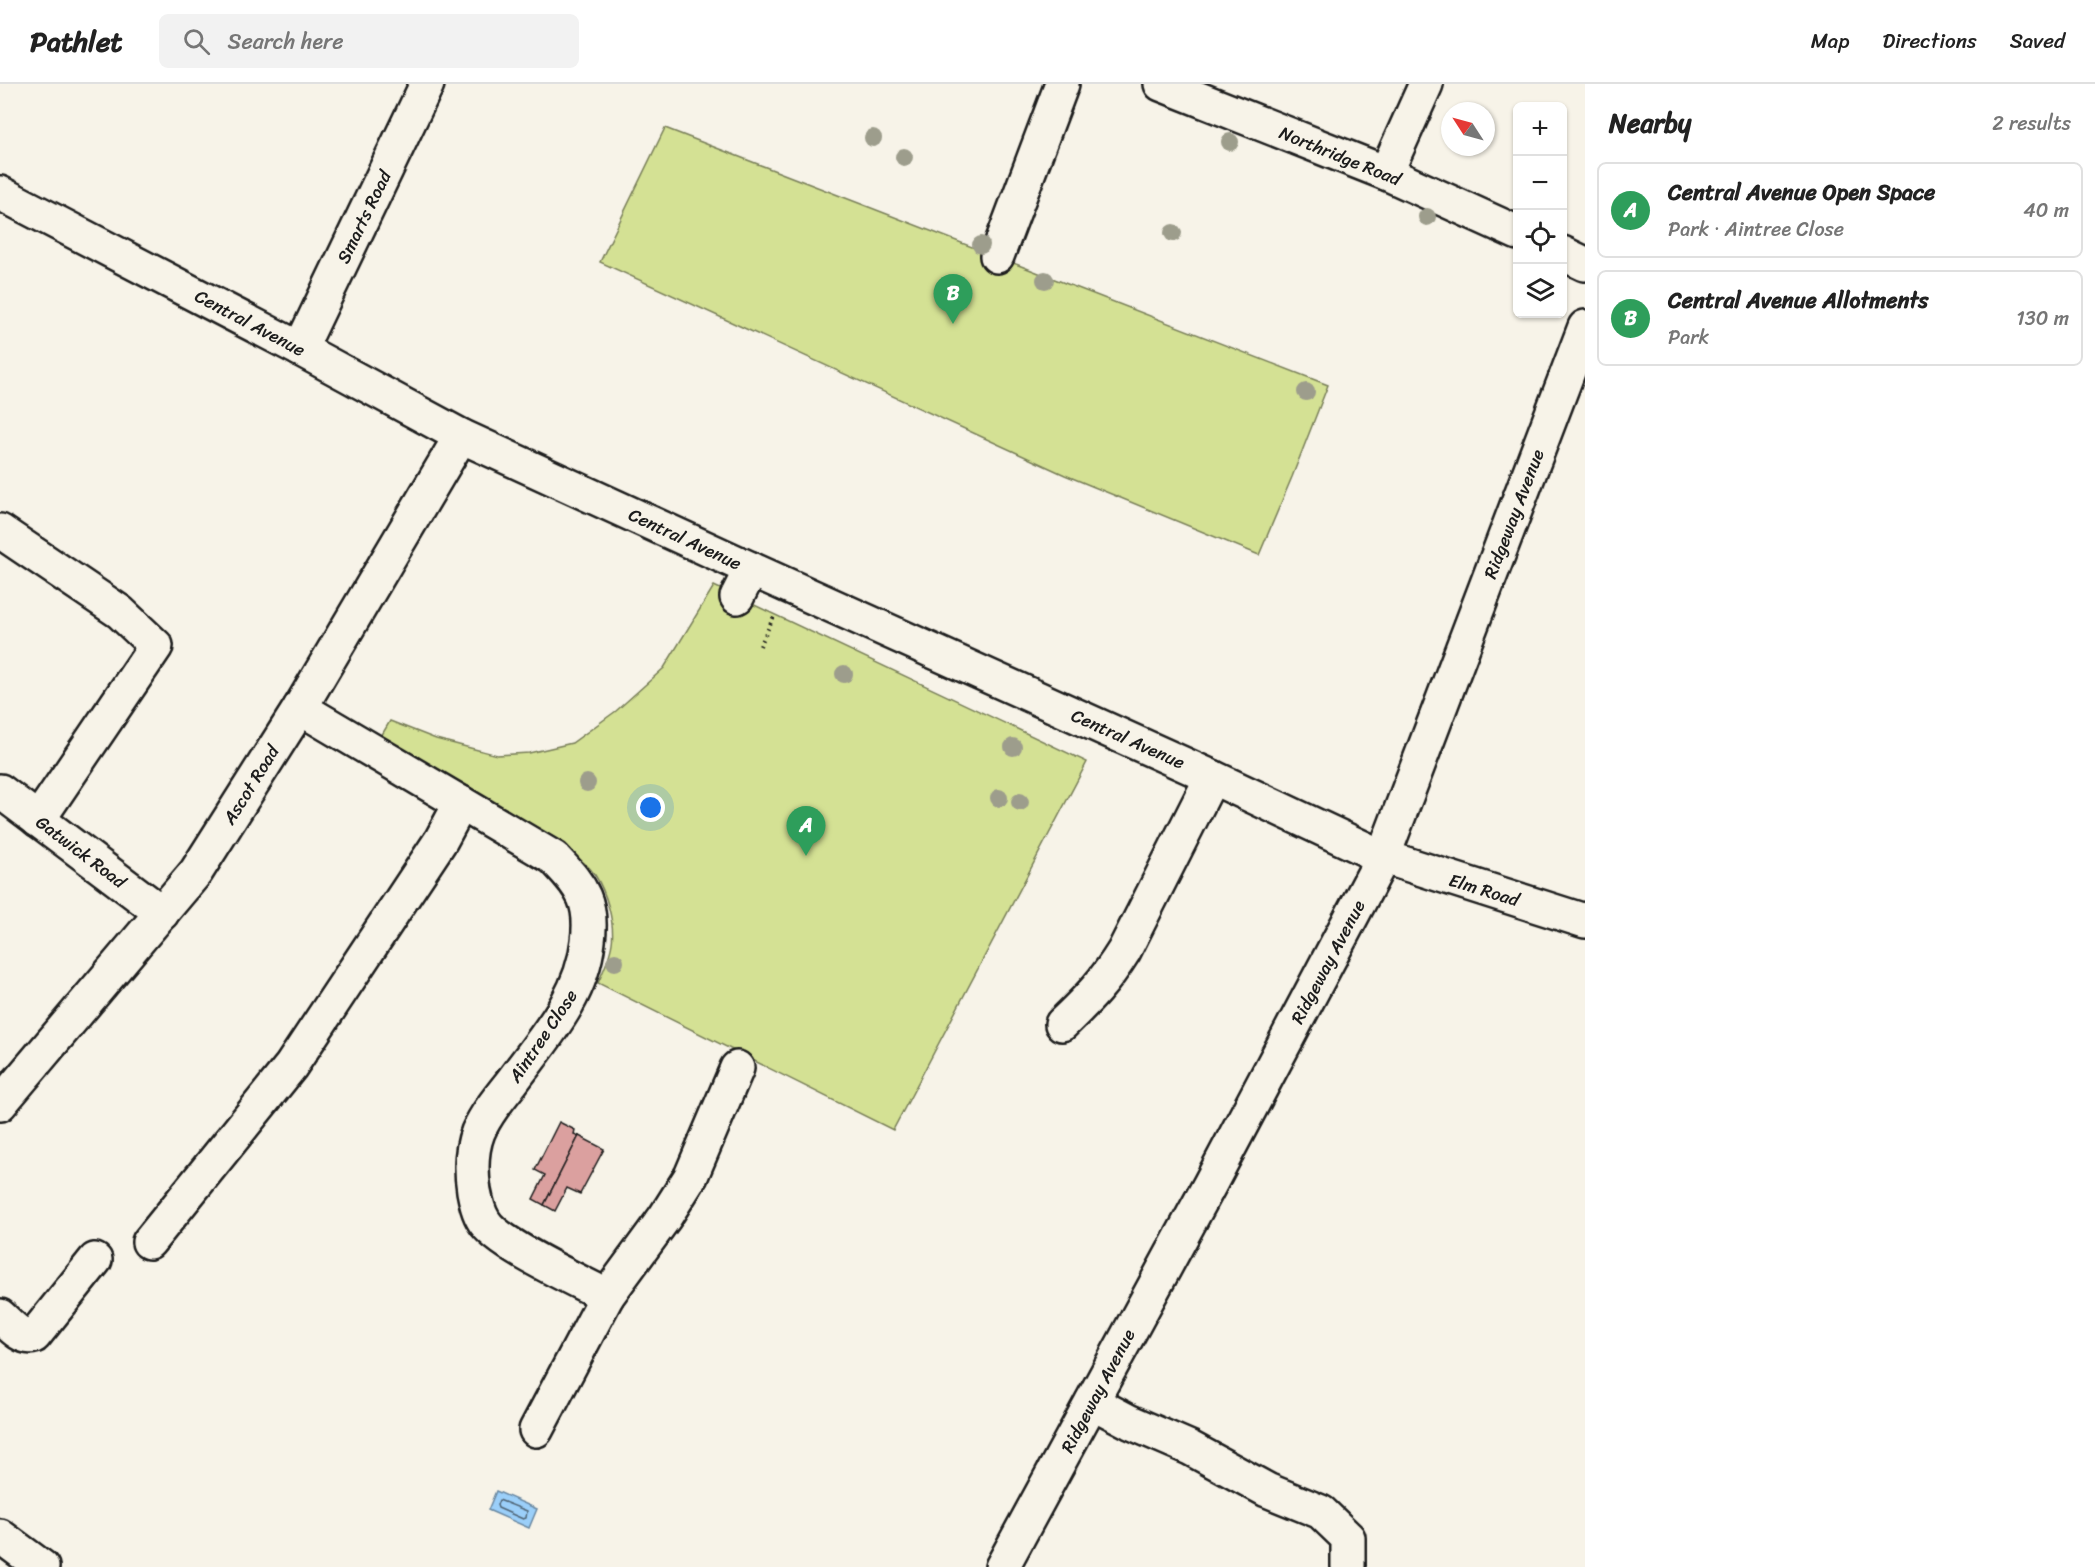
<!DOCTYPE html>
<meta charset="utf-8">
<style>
:root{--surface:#fff;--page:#f2f2f2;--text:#222;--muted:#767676;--line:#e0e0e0;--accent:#db2777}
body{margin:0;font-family:Sriracha,sans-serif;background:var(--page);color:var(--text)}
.controls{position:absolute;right:18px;top:18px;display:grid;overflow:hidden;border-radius:9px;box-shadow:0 2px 4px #0004}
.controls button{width:54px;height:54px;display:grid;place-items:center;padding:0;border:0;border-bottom:2px solid var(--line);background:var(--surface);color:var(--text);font:30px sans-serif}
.compass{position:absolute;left:1441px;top:18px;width:54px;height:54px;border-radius:50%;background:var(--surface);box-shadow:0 2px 4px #0004;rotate:306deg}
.you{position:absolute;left:651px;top:724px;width:21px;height:21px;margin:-15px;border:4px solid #fff;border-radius:50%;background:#1a73e8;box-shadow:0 0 0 9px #1a73e833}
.badge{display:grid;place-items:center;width:39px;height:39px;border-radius:50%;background:var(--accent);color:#fff;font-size:20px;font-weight:700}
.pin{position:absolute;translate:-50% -50px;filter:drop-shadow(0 2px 3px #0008)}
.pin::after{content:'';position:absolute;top:32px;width:21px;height:18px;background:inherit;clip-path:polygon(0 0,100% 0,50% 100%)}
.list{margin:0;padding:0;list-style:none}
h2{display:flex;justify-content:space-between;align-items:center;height:78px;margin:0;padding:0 24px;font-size:26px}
h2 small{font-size:20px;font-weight:400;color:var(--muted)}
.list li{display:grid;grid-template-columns:39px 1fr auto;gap:18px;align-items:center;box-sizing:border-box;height:96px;margin:0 12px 12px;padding:0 12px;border:2px solid var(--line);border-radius:9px}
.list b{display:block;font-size:22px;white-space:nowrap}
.list p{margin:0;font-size:20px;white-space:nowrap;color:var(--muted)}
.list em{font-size:20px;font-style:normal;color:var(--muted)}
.icon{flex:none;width:33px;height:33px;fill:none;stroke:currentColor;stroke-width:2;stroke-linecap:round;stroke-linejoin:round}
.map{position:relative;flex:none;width:1585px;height:1483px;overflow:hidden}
header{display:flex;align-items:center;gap:36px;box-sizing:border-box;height:84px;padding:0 30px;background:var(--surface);border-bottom:2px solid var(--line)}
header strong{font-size:28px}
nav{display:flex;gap:33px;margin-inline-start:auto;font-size:21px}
.search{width:420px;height:54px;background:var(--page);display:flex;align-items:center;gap:15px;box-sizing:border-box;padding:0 21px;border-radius:9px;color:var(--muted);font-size:22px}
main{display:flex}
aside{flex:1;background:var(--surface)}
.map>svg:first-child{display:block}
.green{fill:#d4e194;stroke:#787e58;stroke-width:1.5}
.water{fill:#9bcff9;stroke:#6887a1;stroke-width:1.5}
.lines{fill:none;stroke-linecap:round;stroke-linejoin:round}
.shore{stroke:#4f6474;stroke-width:1.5}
.building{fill:#dba09f;stroke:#1c1c1c;stroke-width:1.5}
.minor-casing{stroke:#1c1c1c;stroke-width:38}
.path{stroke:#1c1c1c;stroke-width:4;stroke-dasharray:1.5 4.5;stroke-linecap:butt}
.minor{stroke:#f7f3e8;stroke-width:33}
.tree{fill:#9d9d8c}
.labels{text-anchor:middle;stroke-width:4.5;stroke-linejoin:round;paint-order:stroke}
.street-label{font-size:18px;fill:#1c1c1c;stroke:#f7f3e8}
</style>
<header>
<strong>Pathlet</strong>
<div class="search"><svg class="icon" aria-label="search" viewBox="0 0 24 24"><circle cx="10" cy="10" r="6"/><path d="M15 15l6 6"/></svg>Search here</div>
<nav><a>Map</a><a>Directions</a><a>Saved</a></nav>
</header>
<main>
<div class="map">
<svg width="1585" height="1483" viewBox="0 0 1585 1483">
<rect width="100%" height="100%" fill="#f7f3e8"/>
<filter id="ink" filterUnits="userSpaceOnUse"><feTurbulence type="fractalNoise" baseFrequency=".0167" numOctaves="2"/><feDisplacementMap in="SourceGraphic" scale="12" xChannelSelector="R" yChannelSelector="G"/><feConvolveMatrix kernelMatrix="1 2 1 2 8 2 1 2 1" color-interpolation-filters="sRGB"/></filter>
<g filter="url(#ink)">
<g class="green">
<polygon points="665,44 1328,301 1292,393 1259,471 1065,391 600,178"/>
<path d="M 714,502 L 1087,678 L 893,1046 L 598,899 C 604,886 610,873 612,859 C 615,838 606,808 595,791 C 588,780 576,773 566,766 L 380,654 L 390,637 L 436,655 L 497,671 L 529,669 L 572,659 L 616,627 L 664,584 Z"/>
</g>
<polygon class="water" points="496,1407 537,1425 529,1444 488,1426"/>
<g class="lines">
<polygon class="shore" points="499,1416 527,1427 526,1434 523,1435 498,1424 497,1421"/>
</g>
<g class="building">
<polygon points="559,1038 575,1046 574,1050 579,1052 544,1121 533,1115 545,1091 535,1086"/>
<polygon points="579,1052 604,1065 580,1110 567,1104 555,1127 544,1121"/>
</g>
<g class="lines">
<g class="minor-casing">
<g id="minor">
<polyline points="1161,0 1386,89 1518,149"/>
<polyline points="1386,89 1426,0"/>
<polyline points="0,109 300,265 461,352 751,485 1212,693 1378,771 1585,837"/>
<polyline points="1562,169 1585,180"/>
<polyline points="997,172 1062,0"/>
<polyline points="300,265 427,0"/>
<polyline points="0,447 120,528 156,562 38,736"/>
<polyline points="737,513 751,485"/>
<path d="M 300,624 L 554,774 C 565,786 577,797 584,813 C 590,827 590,842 588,857 C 582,914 543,955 511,999 C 499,1014 486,1030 478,1048 C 471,1066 471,1088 474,1107 C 476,1117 478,1128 484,1137 C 498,1161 579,1197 607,1212 L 536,1346"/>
<polyline points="0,707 162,829"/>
<path d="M 1062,940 C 1089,914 1104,899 1124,867 L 1212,693"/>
<polyline points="0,1020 196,788 300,624 461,352"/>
<polyline points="149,1158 291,982 441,756 461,719"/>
<polyline points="607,1212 665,1133 691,1092 737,984"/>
<path d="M 0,1232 C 9,1240 22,1256 34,1252 L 95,1176"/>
<polyline points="1092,1318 1130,1338 1190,1364 1267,1406 1321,1428 1348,1454 1348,1483"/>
<polyline points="0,1452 42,1483"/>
<polyline points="1002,1483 1210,1100 1383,773 1585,243"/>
</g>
</g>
<polyline class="path" points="760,562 775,530"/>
<use href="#minor" class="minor"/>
</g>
<g class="tree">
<circle cx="873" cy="54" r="9"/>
<circle cx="1230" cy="58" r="9"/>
<circle cx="904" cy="73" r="9"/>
<circle cx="1427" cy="133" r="9"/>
<circle cx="1173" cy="149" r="9"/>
<circle cx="981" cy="161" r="9"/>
<circle cx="1045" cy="196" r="9"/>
<circle cx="1306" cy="308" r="9"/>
<circle cx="844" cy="590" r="9"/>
<circle cx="1013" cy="663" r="9"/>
<circle cx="587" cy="699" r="9"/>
<circle cx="999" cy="714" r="9"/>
<circle cx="1020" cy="718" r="9"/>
<circle cx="615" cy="878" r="9"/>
</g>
</g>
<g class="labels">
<g class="street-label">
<text transform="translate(1340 72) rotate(22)" y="6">Northridge Road</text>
<text transform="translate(364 133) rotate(-64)" y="6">Smarts Road</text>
<text transform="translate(250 239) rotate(28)" y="6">Central Avenue</text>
<text transform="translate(1514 430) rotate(-69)" y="6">Ridgeway Avenue</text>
<text transform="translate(685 455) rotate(25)" y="6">Central Avenue</text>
<text transform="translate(1128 655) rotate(24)" y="6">Central Avenue</text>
<text transform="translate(251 701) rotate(-58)" y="6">Ascot Road</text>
<text transform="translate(81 768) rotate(37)" y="6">Gatwick Road</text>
<text transform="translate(1484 806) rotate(17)" y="6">Elm Road</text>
<text transform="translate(1328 878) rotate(-62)" y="6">Ridgeway Avenue</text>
<text transform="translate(543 952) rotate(-56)" y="6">Aintree Close</text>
<text transform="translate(1098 1307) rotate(-62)" y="6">Ridgeway Avenue</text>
</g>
</g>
</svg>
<div class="controls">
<button>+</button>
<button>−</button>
<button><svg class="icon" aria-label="locate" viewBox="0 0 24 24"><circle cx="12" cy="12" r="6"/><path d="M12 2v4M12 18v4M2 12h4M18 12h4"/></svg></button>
<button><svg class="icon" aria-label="layers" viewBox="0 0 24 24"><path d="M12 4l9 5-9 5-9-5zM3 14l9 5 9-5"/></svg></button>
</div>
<svg class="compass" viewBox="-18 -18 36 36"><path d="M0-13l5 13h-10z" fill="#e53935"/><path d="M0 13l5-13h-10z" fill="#767676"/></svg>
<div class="you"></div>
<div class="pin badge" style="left:806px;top:772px;background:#2e9e5b">A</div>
<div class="pin badge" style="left:953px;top:240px;background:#2e9e5b">B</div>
</div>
<aside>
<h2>Nearby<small>2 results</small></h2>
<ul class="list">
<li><span class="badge" style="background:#2e9e5b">A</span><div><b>Central Avenue Open Space</b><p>Park · Aintree Close</p></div><em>40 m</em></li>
<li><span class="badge" style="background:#2e9e5b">B</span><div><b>Central Avenue Allotments</b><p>Park</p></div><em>130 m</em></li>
</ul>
</aside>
</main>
